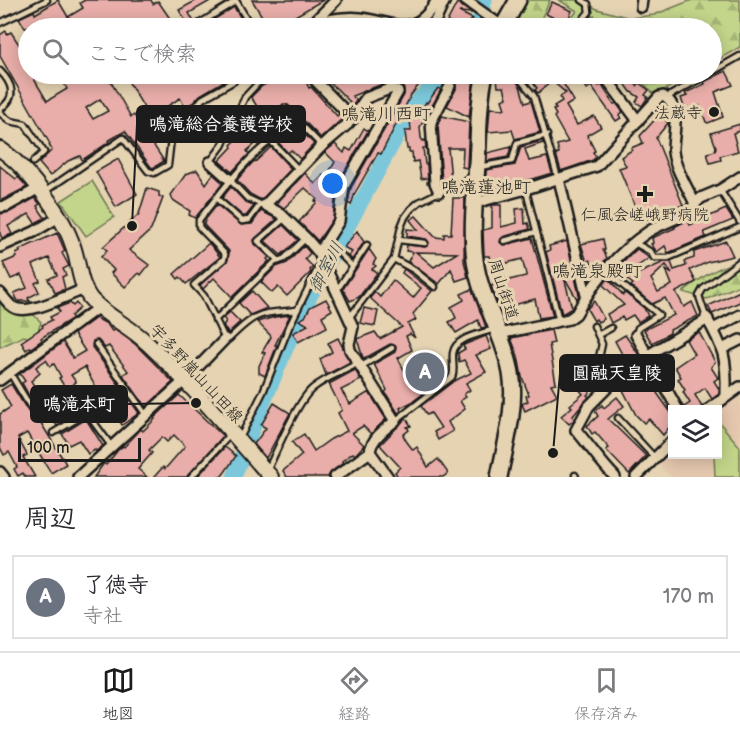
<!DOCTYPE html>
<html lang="ja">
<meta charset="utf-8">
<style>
:root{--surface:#fff;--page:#f2f2f3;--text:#2b2b33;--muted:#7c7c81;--line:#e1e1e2;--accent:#1c1c1c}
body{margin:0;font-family:"Balsamiq Sans","Klee One",sans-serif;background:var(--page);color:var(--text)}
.controls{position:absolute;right:18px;bottom:18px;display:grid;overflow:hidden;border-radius:0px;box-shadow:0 3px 15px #0003}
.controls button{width:54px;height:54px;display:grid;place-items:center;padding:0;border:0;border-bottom:2px solid var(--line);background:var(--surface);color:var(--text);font:30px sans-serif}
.scale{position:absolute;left:18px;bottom:15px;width:123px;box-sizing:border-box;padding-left:6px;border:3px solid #1c1c1c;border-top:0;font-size:16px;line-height:21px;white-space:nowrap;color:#1c1c1c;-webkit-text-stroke:4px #e5d3b1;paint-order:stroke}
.you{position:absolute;left:333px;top:184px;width:21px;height:21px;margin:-15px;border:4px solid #fff;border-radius:50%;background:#1a73e8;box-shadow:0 0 0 9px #1a73e833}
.badge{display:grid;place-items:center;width:39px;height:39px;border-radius:50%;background:var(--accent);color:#fff;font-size:20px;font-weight:700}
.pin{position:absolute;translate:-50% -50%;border:3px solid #fff;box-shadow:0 2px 6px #0006}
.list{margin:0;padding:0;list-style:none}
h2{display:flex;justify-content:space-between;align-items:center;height:78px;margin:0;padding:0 24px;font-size:26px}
h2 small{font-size:20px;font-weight:400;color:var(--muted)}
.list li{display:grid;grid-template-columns:39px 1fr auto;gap:18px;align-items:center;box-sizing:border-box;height:84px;margin:0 12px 12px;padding:0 12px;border:2px solid var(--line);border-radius:0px}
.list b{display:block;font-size:22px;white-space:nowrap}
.list p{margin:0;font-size:20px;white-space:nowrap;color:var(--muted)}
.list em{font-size:20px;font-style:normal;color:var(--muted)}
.icon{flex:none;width:33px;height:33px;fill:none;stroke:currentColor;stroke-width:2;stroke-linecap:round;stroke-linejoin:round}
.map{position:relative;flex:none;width:740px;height:477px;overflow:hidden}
.search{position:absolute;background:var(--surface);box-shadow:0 3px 15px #0003;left:18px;right:18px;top:18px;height:66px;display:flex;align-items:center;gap:15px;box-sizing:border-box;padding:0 21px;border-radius:33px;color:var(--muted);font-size:22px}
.sheet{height:174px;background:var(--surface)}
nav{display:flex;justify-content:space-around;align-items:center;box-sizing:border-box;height:84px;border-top:2px solid var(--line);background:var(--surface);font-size:16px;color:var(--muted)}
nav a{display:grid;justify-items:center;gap:3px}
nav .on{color:var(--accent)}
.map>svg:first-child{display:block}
.built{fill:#e6c8af}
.green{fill:#c2d58a;stroke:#6f7853;stroke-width:1.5}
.forest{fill:url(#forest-firs);stroke:#6f7853;stroke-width:1.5}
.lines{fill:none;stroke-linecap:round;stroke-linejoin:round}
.river{stroke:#7bc8da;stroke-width:15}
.building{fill:#e9aea9;stroke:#1c1c1c;stroke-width:1.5;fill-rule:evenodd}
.service-casing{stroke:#1c1c1c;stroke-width:9}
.minor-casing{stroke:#1c1c1c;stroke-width:14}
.primary-casing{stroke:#1c1c1c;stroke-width:18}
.trunk-casing{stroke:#1c1c1c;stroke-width:20}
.service{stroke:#e5d3b1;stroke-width:4.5}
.minor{stroke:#e5d3b1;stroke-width:9}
.primary{stroke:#e5d3b1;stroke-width:14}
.trunk{stroke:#e5d3b1;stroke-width:15}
.poi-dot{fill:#1c1c1c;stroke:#e5d3b1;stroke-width:2}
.labels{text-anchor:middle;stroke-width:6;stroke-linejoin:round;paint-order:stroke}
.poi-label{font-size:16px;fill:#1c1c1c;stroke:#e5d3b1;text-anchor:end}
.street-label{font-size:16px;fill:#1c1c1c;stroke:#e5d3b1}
.neighbourhood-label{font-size:18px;fill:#1c1c1c;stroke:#e5d3b1}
.water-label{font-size:18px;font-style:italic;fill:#34474c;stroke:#e5d3b1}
.leader{fill:none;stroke:#1c1c1c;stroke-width:2}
.callout-dot{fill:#1c1c1c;stroke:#e5d3b1;stroke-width:2}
.callout{fill:#1c1c1c;stroke:#1c1c1c;stroke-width:2}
.callout-label{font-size:18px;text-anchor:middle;font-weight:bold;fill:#fff}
</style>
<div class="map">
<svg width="740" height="477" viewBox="0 0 740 477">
<defs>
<pattern id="forest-firs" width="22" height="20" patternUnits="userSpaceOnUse" patternTransform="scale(1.5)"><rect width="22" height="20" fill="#c2d58a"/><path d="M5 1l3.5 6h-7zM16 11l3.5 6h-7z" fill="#a6b676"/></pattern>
</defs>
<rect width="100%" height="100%" fill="#e5d3b1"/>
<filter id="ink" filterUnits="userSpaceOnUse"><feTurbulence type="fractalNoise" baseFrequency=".0167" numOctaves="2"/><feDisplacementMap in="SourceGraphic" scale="12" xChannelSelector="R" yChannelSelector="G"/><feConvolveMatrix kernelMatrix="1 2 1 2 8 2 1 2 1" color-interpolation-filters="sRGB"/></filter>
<g filter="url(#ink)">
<polygon class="built" points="737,394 740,398 740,477 671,477 661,467 658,461 672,448 672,454 718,454 716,409"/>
<g class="green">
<polygon points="92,181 114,217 86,236 61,201"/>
<polygon points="718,421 740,447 740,477 715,477 714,455 718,454"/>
</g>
<g class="forest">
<polygon points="523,0 550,0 542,17 548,27 546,28 513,27 511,23"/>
<polygon points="559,0 581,0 597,9 630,18 654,15 692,0 740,0 740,47 712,63 712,28 608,28 594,16 570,28 568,23 577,11"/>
<polygon points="634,74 694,74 655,95"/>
<path d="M 740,261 L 740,285 L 707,299 L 683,292 C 700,278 718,266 740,261 Z"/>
<polygon points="0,294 18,300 41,322 37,334 29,338 24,336 0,347"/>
</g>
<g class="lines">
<g class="river">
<polyline points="477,28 485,0"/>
<polyline points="234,477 250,435 300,315 411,110 420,98 446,74"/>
</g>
</g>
<g class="building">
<polygon points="58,0 68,17 83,8 80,3 85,0 151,0 153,4 158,1 171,20 157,28 25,28 19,18 34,11 35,14"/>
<polygon points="197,0 212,0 189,13 194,22 194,28 190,28 179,10"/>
<polygon points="252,0 323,0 283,23 285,26 280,28 269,28"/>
<polygon points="552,2 572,11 567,22 562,20 560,25 553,21 554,18 546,14"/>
<polygon points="457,3 471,13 459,12 473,19 461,28 452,28 447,26 449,23 447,22"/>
<polygon points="234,7 247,28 200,28"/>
<path d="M 6,31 L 7,34 L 11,32 L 20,46 L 28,41 L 28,74 L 42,74 L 34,79 L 47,101 L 67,89 L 59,74 L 232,74 L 231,77 L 200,95 L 194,102 L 185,107 L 180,98 L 166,107 L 176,125 L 160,135 L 124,74 L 111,82 L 131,117 L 134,115 L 164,161 L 153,168 L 151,167 L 125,131 L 108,141 L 109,142 L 82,160 L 80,156 L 68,161 L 50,176 L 39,163 L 52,150 L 49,145 L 50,144 L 0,56 L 0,35 ZM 100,99 L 108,111 L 93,119 L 86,108 Z"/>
<polygon points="726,71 733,85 715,92 723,117 708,123 706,122 700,106 685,110 681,98 687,96 685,93 705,84 704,82"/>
<polygon points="279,74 302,74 309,88 311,87 337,116 339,114 343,118 321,138 288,105 283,104 259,129 258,134 262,138 247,151 249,154 232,172 219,161 232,147 231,145 248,129 243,124 258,108 251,97 262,86 277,78"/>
<polygon points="323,74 388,74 385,83 352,96 357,100 351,108 348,104 350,102 336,88 322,77"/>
<polygon points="405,74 432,74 421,82 411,95 381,154 378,153 355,193 351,205 348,203 351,188 404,95 404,89 399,82"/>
<polygon points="460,74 465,74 474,79 469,117 447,106 456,89 455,82"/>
<polygon points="526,74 536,74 543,82 550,74 560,74 566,79 563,83 574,101 566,106 577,125 594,116 601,127 587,135 595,151 593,152 596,157 593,160 561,171 556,154 559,153 557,145 568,142 554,117 556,115 553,110 556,109 554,106 562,101 560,97 566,93 552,81 538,93 535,90 537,88"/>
<polygon points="577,74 590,74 599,86 601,84 614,104 616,103 623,112 619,115 621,118 616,121 591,86 587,89"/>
<polygon points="613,74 628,74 637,86 639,83 649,90 645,95 648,97 642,106 636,102 639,97 631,92 624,82 621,84"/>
<polygon points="513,77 520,86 525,103 531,101 540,132 515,139 512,130 488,132 490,108 505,109 502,100 507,98 504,87 498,87 497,78"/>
<polygon points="438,88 441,90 420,127 421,138 423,141 425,140 426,148 423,148 425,164 427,164 428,183 427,183 428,178 421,179 418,161 413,162 412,152 409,152 409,149 407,149 405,131 411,131 410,119 412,120 418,109 421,111 426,102 427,103"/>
<polygon points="285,114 314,144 300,159 291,150 288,153 277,141 279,139 269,131"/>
<polygon points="660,114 668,123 656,138 683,205 641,221 619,168 626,166 621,157 632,150 631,148 643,143 640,136"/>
<polygon points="442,116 469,122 467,168 462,167 463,148 448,148 451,179 442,182 438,125"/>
<polygon points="740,124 740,131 733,133 738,151 720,156 721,160 710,163 707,153 715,151 716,147 711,133"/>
<polygon points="364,128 368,131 342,176 328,193 335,200 333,219 318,241 299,222 317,202 315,201 317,199 305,188 284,208 277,203 305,173 315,184 323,175 326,177 335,162 325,152 335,144 344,153 346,148 351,151"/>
<polygon points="542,141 543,143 525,149 529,161 547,157 552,173 485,193 486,170 515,165 521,147"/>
<polygon points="271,147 291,169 261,200 250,194 237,180 253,162 256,161"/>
<polygon points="511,147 508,157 487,161 487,153"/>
<polygon points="118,159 137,194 116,207 96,172"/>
<polygon points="0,166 16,179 18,177 27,187 2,200 0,198"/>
<polygon points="197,170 206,184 213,174 223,183 195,218 189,215 190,211 173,200 171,195 186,174"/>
<polygon points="231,187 244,201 254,206 246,216 243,216 222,198"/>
<polygon points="147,188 159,192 159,196 163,198 151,230 129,250 149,265 141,275 139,273 125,287 111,273 114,270 101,257 107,250 103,247 139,214"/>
<polygon points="35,198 40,204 37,206 45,218 35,223 29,214 8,226 12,234 2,238 0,234 0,214 10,212"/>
<path d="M 453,198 L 465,198 L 464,261 L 468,277 L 456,281 L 451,269 L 439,284 L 408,261 L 413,252 L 406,251 L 407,245 L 425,247 L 429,243 L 426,239 L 407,236 L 407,229 L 418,230 L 410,220 L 416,216 L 435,237 L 444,238 L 444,234 L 451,234 ZM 416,252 L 457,253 L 434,267 Z"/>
<polygon points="217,205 241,225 252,224 261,211 277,219 254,240 255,244 269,257 267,259 269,261 232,297 214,278 203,289 200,285 228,260 229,251 204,225 205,220"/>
<polygon points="492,205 501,205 501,227 517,223 516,209 524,208 525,224 528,223 530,229 503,237 500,242 505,245 532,238 553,316 539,318 535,299 500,309 491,286 494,285 494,281 504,277 505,281 526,276 526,274 522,259 507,263 502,265 502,267 492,270 489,256 484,256 483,230 492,228"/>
<polygon points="726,209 733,220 704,232 706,237 668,253 665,246 657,252 651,244 653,243 652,238 675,228 674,227 688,220 690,225"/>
<polygon points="283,225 298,240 281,255 265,241"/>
<polygon points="357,231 364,242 352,260 349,256 352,252 344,247"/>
<polygon points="57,233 65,251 62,253 69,266 63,269 66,275 62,277 65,289 55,293 52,285 51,285 48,279 57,275 49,258 33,265 40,281 35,283 39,292 28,298 30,301 18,301 14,293 27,288 21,275 11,279 3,263 17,257 16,254 20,252 19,250"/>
<polygon points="603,239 605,250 603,250 607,258 596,271 590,260 587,262 581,244"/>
<polygon points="567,241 579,295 577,299 564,277 572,308 562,314 546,252 550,250 549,246"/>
<path d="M 726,241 L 733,256 L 708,262 L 690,270 L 696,282 L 676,292 L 684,307 L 692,302 L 698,316 L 670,330 L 670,333 L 652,343 L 644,330 L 674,315 L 665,298 L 652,304 L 631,286 L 633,284 L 626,279 L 664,262 L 671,262 L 674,270 L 686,266 L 685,261 L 694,258 L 694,252 ZM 666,265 L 672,274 L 666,270 L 672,285 L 658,292 L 651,279 Z"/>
<polygon points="209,243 220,257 186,284 180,277 178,279 174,274"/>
<polygon points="304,246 310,253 305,259 313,267 310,270 311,272 287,296 278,287 272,293 261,282 276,267 287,263"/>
<polygon points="369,249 376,259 373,264 376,266 372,269 377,273 359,297 350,301 343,289"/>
<polygon points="637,249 649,258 621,278 613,272"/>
<polygon points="404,269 432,291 413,314 416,320 408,324 415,338 410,334 406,336 412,350 398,358 406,374 413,370 417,376 437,365 441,370 435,374 440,381 412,402 400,408 401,411 398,413 385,392 387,390 374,364 395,352 396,346 390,344 369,356 363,358 357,339 375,332 380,339 402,327 370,298 375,292 380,297 393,280 413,298 421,288 402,273"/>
<polygon points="608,279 623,295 625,293 644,308 648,316 638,322 633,315 624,320 622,317 611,323 607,314 624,305 603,285"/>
<polygon points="472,289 486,327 481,328 478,320 456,333 449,322 456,318 451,307 464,300 461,294"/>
<polygon points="252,291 267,308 250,315 239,303"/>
<polygon points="740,291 740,302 712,314 708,306"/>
<polygon points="326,299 332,310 322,316 327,327 298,342 293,333 308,325 299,320 305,317 310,307"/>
<polygon points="594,301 604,319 598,322 596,319 594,321 587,309"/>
<polygon points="70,303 73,306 76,303 80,308 71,316 73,318 41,338 42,340 31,348 30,347 26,350 21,342 43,327 42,325 52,320 50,317 60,312 57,308"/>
<polygon points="364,308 378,311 375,326 360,323"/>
<polygon points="230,312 240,322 228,333 223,326 226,321 223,318"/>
<polygon points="290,315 275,345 277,345 265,376 259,373 259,366 265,353 262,352 271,337 270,335 257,322 275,317"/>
<polygon points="96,318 107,324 112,331 114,329 135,344 173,382 146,407 123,375 128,371 109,346 105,348 98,340 93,341 92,347 139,413 122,425 117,417 119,416 112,404 109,407 100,396 85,367 71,375 76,382 66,389 59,378 61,377 54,364 50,366 46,360 36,367 40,373 31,381 38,392 30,397 22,383 25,381 20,374 63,342 73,358 85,351 74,334"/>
<polygon points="551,330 554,343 549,344 556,383 551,384 557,395 525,411 522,404 528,401 526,396 529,395 522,377 518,356 511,338"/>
<polygon points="699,332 715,362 711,367 718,378 714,381 719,389 719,394 712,399 705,388 695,395 702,407 698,410 685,410 684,407 690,403 683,392 685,390 678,379 681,377 675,367 694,354 686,340"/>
<polygon points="625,335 639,355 614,374 609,364 623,356 615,341"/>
<polygon points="486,336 491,349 476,355 486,372 466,383 470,390 464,394 466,397 460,401 465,409 448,422 453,431 438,440 434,432 441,428 431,413 427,415 421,406 454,381 471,373 464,360 459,362 458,353 465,349 463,346 466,344"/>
<polygon points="338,338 350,362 326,375 320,359 332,352 328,343"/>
<polygon points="355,370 361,380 341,390 350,404 369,392 386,419 371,434 363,426 352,433 364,445 355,455 353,453 342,461 343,463 331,472 328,477 287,477 283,471 302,455 292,442 304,434 314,451 331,439 347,431 338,413 342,410 329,384"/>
<polygon points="594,370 602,379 589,390 590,392 587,395 589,397 573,416 574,420 569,424 561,416 572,407 570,405 583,394 579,389 590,380 587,376"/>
<polygon points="645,372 646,373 649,372 653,379 650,381 659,391 657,393 672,414 672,424 663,435 649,419 644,423 636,415 623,390 632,383 631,382"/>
<polygon points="11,384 34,421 41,423 66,464 51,473 27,433 18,438 27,455 23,457 35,477 25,477 23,473 18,476 14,469 17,467 9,452 4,455 0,447 0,414 11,407 1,390"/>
<polygon points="179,395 223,436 187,477 154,477 163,467 165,469 185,446 174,435 167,442 162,437 149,450 152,453 138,469 147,477 94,477 104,463 106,465 118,450 123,446 124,447 141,429 143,431 155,419 154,418"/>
<polygon points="617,397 624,406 608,419 646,456 629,474 606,450 609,448 595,432 592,434 587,426 598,416 595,411 602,405 604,408"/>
<polygon points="51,398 57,408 51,411 64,416 61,423 57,426 42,403"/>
<polygon points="274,403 290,413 266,458 254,444 266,428 261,425"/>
<polygon points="406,418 411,426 407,427 409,430 403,435 407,442 413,450 417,447 428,467 438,459 448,473 443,477 398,477 395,472 400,467 380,445"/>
<polygon points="86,419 103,446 96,451 95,450 88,454 79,440 69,445 62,434"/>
<polygon points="225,447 236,456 225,472 221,477 197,477"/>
</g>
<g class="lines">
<g class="service-casing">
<g id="service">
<polyline points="0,23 47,0"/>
<polyline points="197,25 236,1 252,28"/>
<polyline points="576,28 589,12 588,4 582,0"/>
<path d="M 0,71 C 13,84 17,98 0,109"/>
<polyline points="712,72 740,56"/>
<polyline points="516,74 534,96 558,178"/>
<polyline points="667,97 709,74"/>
<polyline points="0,113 10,121 25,124 44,152 33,162"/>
<path d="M 270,141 C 242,163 221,192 199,220 L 199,227 L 225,254 L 224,259 L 194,285 L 204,296 L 225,339 L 229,339 C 257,311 259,314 297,310"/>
<polyline points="210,162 222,146 245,97 259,82 275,74"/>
<polyline points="479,167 512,161 517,143 547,135"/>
<polyline points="299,170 262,132 285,108 322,146"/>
<polyline points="230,180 247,198 262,205"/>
<polyline points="526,190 559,321"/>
<polyline points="720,190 740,222"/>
<polyline points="44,192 123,138 148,171 154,173 168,165 171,139 202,99 234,81 237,74"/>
<polyline points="216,198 242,221 249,220 260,205"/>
<polyline points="399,240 425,243"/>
<polyline points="504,241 536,232"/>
<polyline points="635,243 651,252 654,258 668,258 740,227"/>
<polyline points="341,255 352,266"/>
<polyline points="394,259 414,270 435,287"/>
<polyline points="279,261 258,241 285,218"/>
<polyline points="604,270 659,315 638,328 636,335"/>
<polyline points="337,290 367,245"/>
<polyline points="706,317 699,296 703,289 740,261"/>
<polyline points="349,318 394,259 401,227 405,217 411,209 419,202 439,192 474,176"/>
<polyline points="215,320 275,262 284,259 306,238"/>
<polyline points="594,326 602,344 598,362 612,383"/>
<polyline points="598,335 611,328"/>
<polyline points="96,344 146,415"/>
<polyline points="360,367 392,348"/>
<polyline points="10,373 38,419"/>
<polyline points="618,418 655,458"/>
<path d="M 395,421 L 452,377 C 455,370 452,361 453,353 C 455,337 482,334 494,329"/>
<polyline points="53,433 87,413 112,447"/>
<polyline points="240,438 263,392 289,327 322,260"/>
<path d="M 268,469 C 277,450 298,400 313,388 C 327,377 343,372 358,363"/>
<polyline points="575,475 576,477"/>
<polyline points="191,477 230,435"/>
</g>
</g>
<g class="minor-casing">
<g id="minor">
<path d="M 336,0 L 317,19 L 318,21 C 332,20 345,16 360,18 C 395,22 414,40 437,0"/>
<polyline points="465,0 503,27"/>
<polyline points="641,7 642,0"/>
<polyline points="432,28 445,0"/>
<polyline points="316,74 312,77 353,119"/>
<polyline points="603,74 638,121"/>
<polyline points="210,162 230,180"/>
<polyline points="559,179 586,295"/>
<polyline points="439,192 435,183 431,122 450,86"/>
<path d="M 475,203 L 526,189 L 597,166 L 659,97 L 663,96 C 683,106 672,136 673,152 C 675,169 688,188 695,204 C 685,219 664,221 648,232 C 617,253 594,281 576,314 L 569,319 L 499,334"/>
<polyline points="695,204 701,198 720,190 740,177"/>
<polyline points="0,207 7,206 39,188"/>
<polyline points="0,247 34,232 59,217"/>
<polyline points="319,253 339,221 344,186 398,92 392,88 392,79 398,74"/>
<path d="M 0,293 C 4,297 8,304 13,307 C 28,317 69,294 85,289"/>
<path d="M 706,317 C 724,348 727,359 726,395"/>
<polyline points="713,329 740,315"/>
<polyline points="636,335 678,410"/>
<polyline points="722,349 740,340"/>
<polyline points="648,355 708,319"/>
<polyline points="180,377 199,366 225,339"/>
<polyline points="0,380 99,307"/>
<polyline points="708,410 740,387"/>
<polyline points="370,452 388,477"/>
<polyline points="0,472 4,477"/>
<polyline points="78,477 184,381"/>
<path d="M 335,477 L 370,452 C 371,439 385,429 395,421 L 350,350 L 349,344 L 353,327 L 319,253 L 306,238 L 281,214 L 265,205 L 322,146 L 348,124 L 366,98 L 392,88"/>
<path d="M 615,477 C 600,462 590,446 576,430 L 589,406 L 612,383 L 649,359"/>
<polyline points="636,477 672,441"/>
</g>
</g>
<g class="primary-casing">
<path id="primary" d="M 0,149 C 27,167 63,215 73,246 C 79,263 79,283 90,298 C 105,316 130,326 147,343 C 191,384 231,432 271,477"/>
</g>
<g class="trunk-casing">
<g id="trunk">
<polyline points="502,28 518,0"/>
<path d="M 485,74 C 478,103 479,134 477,164 C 475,196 471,229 475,260 C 480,299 504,334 511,373 C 517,405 505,446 499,477"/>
</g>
</g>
<use href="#service" class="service"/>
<use href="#minor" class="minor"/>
<use href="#primary" class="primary"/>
<use href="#trunk" class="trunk"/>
</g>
</g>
<g class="poi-dot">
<circle cx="714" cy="112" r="6"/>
<path d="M642 185h6v6h6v6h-6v6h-6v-6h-6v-6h6z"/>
</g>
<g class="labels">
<g class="poi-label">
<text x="702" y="118">法蔵寺</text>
<text x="645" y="220" text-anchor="middle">仁風会嵯峨野病院</text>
</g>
<g class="street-label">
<text transform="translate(504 289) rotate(72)" y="6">周山街道</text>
<text transform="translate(197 373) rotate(47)" y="6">宇多野嵐山山田線</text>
</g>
<g class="neighbourhood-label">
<text x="386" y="120">鳴滝川西町</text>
<text x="486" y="193">鳴滝蓮池町</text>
<text x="597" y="277">鳴滝泉殿町</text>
</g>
<g class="water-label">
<text transform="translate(326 267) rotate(-62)" y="6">御室川</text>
</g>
</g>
<path class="leader" d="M132 226L137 124M553 453L560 373M196 403L127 404"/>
<g class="callout-dot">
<circle cx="132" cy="226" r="6"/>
<circle cx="553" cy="453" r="6"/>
<circle cx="196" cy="403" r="6"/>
</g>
<g class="callout">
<rect x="137" y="106" width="168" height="36" rx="6"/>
<rect x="560" y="355" width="114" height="36" rx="6"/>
<rect x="31" y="386" width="96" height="36" rx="6"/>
</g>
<g class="callout-label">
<text x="221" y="130">鳴滝総合養護学校</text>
<text x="617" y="379">圓融天皇陵</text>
<text x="79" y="410">鳴滝本町</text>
</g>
</svg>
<div class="controls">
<button><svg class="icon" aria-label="layers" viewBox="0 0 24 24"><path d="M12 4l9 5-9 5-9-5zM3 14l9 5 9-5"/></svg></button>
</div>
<div class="scale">100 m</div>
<div class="you"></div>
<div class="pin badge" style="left:425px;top:372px;background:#6b7280">A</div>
<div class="search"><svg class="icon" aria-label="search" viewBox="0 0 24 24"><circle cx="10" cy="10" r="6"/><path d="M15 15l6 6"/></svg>ここで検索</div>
</div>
<section class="sheet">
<h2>周辺<small></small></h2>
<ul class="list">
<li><span class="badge" style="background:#6b7280">A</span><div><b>了徳寺</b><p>寺社</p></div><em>170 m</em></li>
</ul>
</section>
<nav>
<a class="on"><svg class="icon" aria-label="map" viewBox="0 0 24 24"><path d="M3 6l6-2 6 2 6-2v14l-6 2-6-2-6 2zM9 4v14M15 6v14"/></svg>地図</a>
<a><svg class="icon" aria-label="directions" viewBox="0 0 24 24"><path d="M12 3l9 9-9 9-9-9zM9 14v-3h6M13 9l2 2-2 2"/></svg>経路</a>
<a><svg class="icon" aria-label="saved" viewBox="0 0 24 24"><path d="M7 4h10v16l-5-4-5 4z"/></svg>保存済み</a>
</nav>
